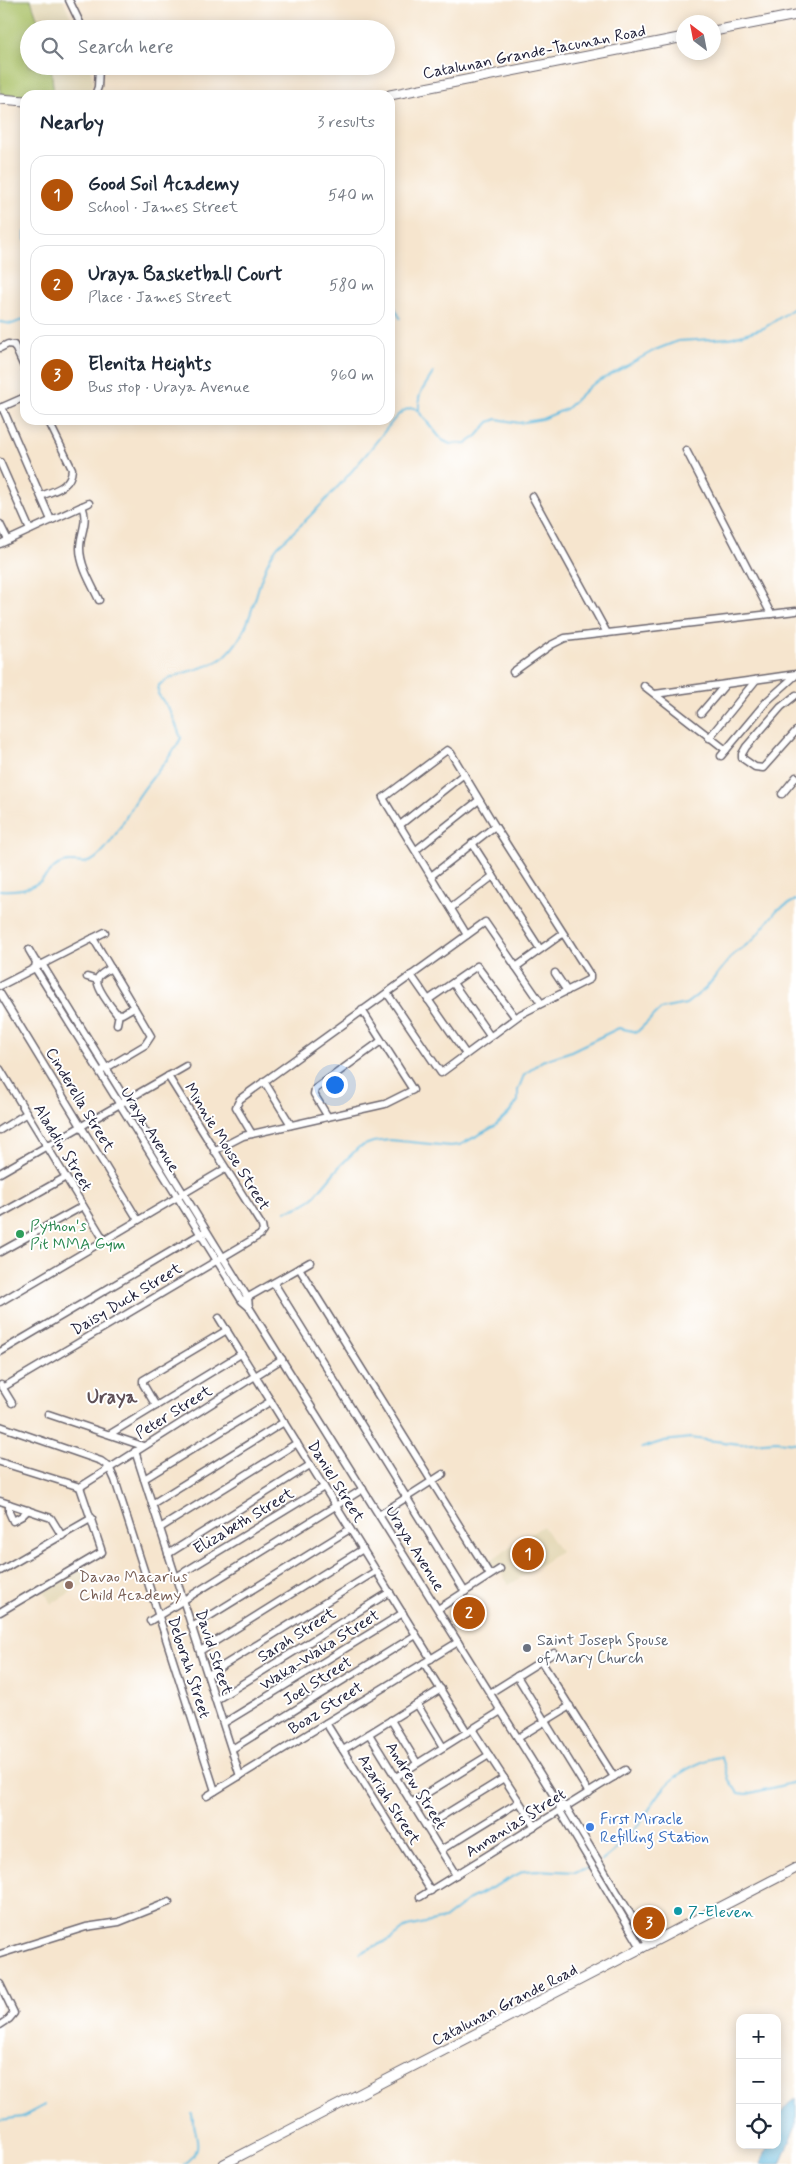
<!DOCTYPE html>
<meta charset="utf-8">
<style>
:root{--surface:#fff;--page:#f2f2f3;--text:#1f2937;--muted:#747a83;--line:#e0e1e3;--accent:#b45309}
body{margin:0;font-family:Mynerve,sans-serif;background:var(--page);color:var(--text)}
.controls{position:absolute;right:15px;bottom:15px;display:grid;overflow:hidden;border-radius:10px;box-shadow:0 2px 12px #0003}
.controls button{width:45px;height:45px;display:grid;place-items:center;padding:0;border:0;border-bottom:1px solid var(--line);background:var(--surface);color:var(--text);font:25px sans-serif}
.compass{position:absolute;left:676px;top:15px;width:45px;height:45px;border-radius:50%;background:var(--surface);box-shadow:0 2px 12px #0003;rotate:328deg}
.you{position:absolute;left:334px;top:1084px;width:18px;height:18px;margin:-12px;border:4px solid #fff;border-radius:50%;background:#1a73e8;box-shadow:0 0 0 8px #1a73e833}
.badge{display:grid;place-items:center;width:32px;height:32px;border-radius:50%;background:var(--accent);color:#fff;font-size:16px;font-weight:700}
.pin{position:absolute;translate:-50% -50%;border:2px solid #fff;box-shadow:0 1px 5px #0006}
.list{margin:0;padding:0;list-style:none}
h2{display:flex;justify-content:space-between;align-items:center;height:65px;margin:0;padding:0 20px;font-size:21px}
h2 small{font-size:16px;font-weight:400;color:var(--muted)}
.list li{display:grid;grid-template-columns:32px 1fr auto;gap:15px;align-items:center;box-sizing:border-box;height:80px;margin:0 10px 10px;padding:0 10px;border:1px solid var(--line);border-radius:15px}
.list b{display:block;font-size:19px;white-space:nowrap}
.list p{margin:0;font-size:16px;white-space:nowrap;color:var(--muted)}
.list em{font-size:16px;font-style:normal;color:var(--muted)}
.icon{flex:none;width:28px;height:28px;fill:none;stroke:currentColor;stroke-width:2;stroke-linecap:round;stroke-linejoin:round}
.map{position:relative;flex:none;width:796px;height:2164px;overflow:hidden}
.search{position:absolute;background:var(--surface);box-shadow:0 2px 12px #0003;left:20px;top:20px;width:375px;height:55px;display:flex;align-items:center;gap:12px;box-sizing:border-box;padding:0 18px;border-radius:28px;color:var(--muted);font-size:19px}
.panel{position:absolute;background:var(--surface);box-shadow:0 2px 12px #0003;left:20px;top:90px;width:375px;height:335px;border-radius:15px}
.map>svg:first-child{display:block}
.built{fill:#e5daba}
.green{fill:#aac167;stroke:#667251}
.water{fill:#63bce0;stroke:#426f8e}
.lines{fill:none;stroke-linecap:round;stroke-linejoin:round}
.stream{stroke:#63bce0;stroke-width:2}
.minor-casing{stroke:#6c666e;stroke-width:9}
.major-casing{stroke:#6c666e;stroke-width:11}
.minor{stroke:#fff;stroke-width:6}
.major{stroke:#fff;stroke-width:9}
.leisure-dot{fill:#2e9e5b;stroke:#fff;stroke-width:2}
.education-dot{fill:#8d6e63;stroke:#fff;stroke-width:2}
.worship-dot{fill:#6b7280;stroke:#fff;stroke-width:2}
.shop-dot{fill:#3f7fe0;stroke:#fff;stroke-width:2}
.culture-dot{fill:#0f9aa8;stroke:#fff;stroke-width:2}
.labels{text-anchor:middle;stroke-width:4;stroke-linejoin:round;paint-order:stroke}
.street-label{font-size:16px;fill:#22223b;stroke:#fff}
.leisure-label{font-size:16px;fill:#27864d;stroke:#fff;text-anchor:start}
.education-label{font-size:16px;fill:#785e54;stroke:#fff;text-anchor:start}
.worship-label{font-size:16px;fill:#5b616d;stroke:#fff;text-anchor:start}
.shop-label{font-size:16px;fill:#366cbe;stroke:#fff;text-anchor:start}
.culture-label{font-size:16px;fill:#0d838f;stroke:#fff;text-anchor:start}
.quarter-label{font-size:19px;font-weight:bold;fill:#5f5057;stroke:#fff}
</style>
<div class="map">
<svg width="796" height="2164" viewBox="0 0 796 2164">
<rect width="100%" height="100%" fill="#fff"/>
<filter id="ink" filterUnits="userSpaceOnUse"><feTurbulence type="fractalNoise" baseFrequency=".02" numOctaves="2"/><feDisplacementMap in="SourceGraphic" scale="10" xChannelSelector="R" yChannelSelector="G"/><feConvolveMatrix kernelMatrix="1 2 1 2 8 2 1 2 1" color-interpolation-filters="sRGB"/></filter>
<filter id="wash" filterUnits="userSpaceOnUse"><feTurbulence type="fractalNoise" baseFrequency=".0096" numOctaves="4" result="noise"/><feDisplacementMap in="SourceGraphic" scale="20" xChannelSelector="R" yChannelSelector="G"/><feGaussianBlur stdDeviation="1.12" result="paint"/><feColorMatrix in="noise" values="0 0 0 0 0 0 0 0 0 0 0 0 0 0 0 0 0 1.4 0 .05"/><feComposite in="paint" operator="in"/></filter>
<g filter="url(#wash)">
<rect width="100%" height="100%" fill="#f6e5ce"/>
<g class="built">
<polygon points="31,0 63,0 76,29 41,29"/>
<polygon points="51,66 90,66 93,82 90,93 88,95 54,95"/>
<polygon points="543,1526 560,1552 509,1585 498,1568 492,1571 486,1563"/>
<polygon points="86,1566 93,1579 51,1604 44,1591"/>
</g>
<polygon class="green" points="0,0 31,0 41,29 29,29 29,66 51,66 54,95 25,96 0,94"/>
<path class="water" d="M 796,2098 L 796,2126 L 780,2164 L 761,2164 L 768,2145 L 777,2145 C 777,2124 777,2111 796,2098 Z"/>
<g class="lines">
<g class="stream">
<polyline points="25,232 25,240"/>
<polyline points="390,289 394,306 400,318"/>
<polyline points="0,322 12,324 25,319"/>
<polyline points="433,373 421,392 419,398 419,412 442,440 450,444 467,443 477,436 489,422 497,419 519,423 542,419 566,409 590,386 655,350 678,341 730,338 764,328 796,307"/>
<path d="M 0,890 C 15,891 31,890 43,879 C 48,874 53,867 60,864 C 72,858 84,868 96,858 C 115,842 126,814 141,793 C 154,774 171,758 181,738 L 171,712 L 158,694 L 159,685 C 178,670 209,670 225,656 C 259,624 252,579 278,546 C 320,509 354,471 388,427 C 395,418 403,407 415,408 L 419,412"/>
<polyline points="286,1211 299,1207 312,1199 339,1167 359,1147 373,1142 390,1140 450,1146 460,1145 495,1126 509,1113 518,1101 518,1090 524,1075 542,1061 569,1052 619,1028 637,1032 661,1009 686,1004 705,989 733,955 753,940 777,910 796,900"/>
<polyline points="642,1448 664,1441 690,1438 740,1444 776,1441 796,1443"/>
<path d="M 602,1861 C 617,1850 632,1834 643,1819 C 652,1806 659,1791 671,1781 C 683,1770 704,1759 720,1757 L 722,1758 L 729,1780 L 738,1793 L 747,1794 L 796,1782"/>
<polyline points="360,1953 393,1938 407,1927 444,1919 470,1899 524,1871 537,1870 575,1872 590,1867"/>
<polyline points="0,2120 22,2117 45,2105"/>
<path d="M 184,2164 C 207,2150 194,2134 192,2114"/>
</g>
</g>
</g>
<g filter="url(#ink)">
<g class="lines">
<g class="minor-casing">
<g id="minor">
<polyline points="69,0 83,29"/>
<polyline points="99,69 154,67"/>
<polyline points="95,95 98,87 99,67"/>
<polyline points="0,348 8,344 14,345 25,369"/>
<polyline points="2,407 51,520"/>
<polyline points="0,408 25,397"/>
<polyline points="686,450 771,614"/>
<polyline points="0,462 30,530"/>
<path d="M 41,496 C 55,490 71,487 72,469 L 48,420"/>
<polyline points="532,496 607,633"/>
<path d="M 82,506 C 89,522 80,533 80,548 C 80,566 92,585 99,600"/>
<polyline points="0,524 8,540"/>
<polyline points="0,544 89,503"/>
<polyline points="513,672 551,645 565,638 796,611"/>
<polyline points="644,686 726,750"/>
<polyline points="655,694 796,674"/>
<polyline points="796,695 781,707 746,747 742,754 742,758 755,767 763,768 796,731"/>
<polyline points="701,713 725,685"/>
<polyline points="709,738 756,680"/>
<polyline points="721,756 767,701 796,675"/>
<polyline points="782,794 796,777"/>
<polyline points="400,825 464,774"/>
<polyline points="472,843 540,949"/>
<polyline points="416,850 479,800"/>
<polyline points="431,876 495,826"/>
<polyline points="451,908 493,876"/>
<polyline points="93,938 151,1036 145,1045 103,1070"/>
<polyline points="29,950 36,962 42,964 248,1298 249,1307"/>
<polyline points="36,962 35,968 242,1301 249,1307 559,1804 560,1811 642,1949"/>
<polyline points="516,967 562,934"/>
<path d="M 111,968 C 107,971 100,973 98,978 C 94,985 111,1007 116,1013 L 122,1014 L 134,1007"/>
<polyline points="555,973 567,991"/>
<polyline points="411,975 466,1054"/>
<polyline points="87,977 97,980"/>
<polyline points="453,983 490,1036"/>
<polyline points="0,986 105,932"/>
<polyline points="0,993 138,1220"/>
<polyline points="387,993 441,1073 521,1014 590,979 590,975 495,826 451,753 447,750 383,798 467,935"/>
<polyline points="428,1000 477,966 515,1017"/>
<polyline points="117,1024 119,1014"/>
<polyline points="0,1069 104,1240"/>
<polyline points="264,1081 291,1125"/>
<polyline points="328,1117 314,1094 315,1089 381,1041"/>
<polyline points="0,1130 27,1113"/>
<polyline points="252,1134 236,1107 240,1099 485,922 541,1003"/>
<polyline points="214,1151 243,1136 385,1104 413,1090 362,1010"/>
<polyline points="0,1173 186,1066"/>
<polyline points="0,1214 66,1177"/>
<polyline points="0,1252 83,1206"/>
<polyline points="299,1268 490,1575"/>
<polyline points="274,1283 465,1592"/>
<polyline points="245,1299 310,1262"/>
<polyline points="0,1302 225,1169"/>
<polyline points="219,1318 431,1659"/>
<polyline points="0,1352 204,1232"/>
<polyline points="1,1385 12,1403"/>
<polyline points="2,1388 260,1235 263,1231 262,1226 168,1076"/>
<polyline points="156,1406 143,1384 143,1380 227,1330"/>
<polyline points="48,1414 143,1446"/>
<polyline points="0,1426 101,1461 109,1467 115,1480 215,1791"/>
<polyline points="110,1434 241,1354"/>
<polyline points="135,1451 240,1776"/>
<polyline points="0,1462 80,1487"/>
<polyline points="144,1479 271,1401"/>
<polyline points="80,1487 282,1359"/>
<polyline points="0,1501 51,1518 62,1536"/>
<polyline points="9,1504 9,1512 13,1521 22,1516 28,1510"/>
<polyline points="152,1504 284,1422"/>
<polyline points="379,1515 443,1474"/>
<polyline points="160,1528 297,1443"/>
<polyline points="168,1554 310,1465"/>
<polyline points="0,1571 92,1518"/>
<polyline points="176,1577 324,1487"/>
<polyline points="438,1609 500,1569"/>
<polyline points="0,1612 102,1552 80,1487"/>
<polyline points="150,1621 363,1489"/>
<polyline points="192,1627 350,1529"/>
<polyline points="200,1651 363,1549"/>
<polyline points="541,1661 614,1777"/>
<polyline points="424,1663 467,1732"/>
<polyline points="208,1675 376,1571"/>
<polyline points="517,1676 589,1793"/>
<polyline points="490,1693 554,1653"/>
<polyline points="216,1700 390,1592"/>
<polyline points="417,1704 443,1747"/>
<polyline points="391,1720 417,1763"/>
<polyline points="224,1723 403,1613"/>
<polyline points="326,1723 431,1891"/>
<polyline points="472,1729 535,1826"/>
<polyline points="369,1734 456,1875"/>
<polyline points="518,1738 570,1706"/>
<polyline points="232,1749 416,1635"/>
<polyline points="343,1750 441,1689"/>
<polyline points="396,1777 501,1711"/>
<polyline points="207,1796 458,1642"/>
<polyline points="411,1803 489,1755"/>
<polyline points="563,1805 566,1807 649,1945"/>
<polyline points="426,1826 504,1778"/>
<polyline points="441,1850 519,1802"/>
<polyline points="420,1897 625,1770"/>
<polyline points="0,1954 86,1927 119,1922 169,1902"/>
<polyline points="0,1984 14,2013 9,2019 0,2025"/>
</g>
</g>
<g class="major-casing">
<g id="major">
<polyline points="714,31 796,15"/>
<polyline points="390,95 684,37"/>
<polyline points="0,99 25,101"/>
<polyline points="224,2164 796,1868"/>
</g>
</g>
<use href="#minor" class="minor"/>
<use href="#major" class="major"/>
</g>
</g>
<circle class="leisure-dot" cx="20" cy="1234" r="5"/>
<circle class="education-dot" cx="69" cy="1585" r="5"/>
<circle class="worship-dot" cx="527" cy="1648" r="5"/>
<circle class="shop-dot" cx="590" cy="1827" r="5"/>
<circle class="culture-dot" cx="678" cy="1911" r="5"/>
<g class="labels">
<g class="street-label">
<text transform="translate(534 51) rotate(-11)" y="6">Catalunan Grande-Tacunan Road</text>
<text transform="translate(81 1099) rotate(59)" y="6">Cinderella Street</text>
<text transform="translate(151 1129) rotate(58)" y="6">Uraya Avenue</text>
<text transform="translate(228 1146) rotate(58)" y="6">Minnie Mouse Street</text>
<text transform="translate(64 1147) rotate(59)" y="6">Aladdin Street</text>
<text transform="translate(126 1298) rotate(-31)" y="6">Daisy Duck Street</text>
<text transform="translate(173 1411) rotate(-32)" y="6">Peter Street</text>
<text transform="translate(337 1481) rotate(58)" y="6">Daniel Street</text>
<text transform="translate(243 1520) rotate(-31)" y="6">Elizabeth Street</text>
<text transform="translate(416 1548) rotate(58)" y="6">Uraya Avenue</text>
<text transform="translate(296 1634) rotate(-32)" y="6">Sarah Street</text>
<text transform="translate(319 1649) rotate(-32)" y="6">Waka-Waka Street</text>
<text transform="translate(215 1652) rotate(72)" y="6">David Street</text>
<text transform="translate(190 1667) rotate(72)" y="6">Deborah Street</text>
<text transform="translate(317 1680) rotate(-32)" y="6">Joel Street</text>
<text transform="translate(325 1707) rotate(-32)" y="6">Boaz Street</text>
<text transform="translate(417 1785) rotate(58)" y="6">Andrew Street</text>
<text transform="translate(390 1799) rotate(58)" y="6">Azariah Street</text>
<text transform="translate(515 1822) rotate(-32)" y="6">Annanias Street</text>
<text transform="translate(504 2004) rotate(-27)" y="6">Catalunan Grande Road</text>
</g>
<g class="leisure-label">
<text x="30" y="1231">Python's<tspan x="30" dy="18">Pit MMA Gym</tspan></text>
</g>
<g class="education-label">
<text x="79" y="1582">Davao Macarius<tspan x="79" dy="18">Child Academy</tspan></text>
</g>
<g class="worship-label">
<text x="537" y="1645">Saint Joseph Spouse<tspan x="537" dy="18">of Mary Church</tspan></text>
</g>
<g class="shop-label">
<text x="600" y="1824">First Miracle<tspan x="600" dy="18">Refilling Station</tspan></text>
</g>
<g class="culture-label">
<text x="688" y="1917">7-Eleven</text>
</g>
<g class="quarter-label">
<text x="112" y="1403">Uraya</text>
</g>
</g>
</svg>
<div class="controls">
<button>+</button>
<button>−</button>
<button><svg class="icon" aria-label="locate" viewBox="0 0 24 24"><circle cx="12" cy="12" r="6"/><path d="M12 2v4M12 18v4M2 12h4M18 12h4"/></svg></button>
</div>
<svg class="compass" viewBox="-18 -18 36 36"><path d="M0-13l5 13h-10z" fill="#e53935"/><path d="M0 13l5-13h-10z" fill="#747a83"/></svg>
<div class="you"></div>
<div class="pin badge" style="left:528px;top:1554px">1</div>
<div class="pin badge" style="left:469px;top:1613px">2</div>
<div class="pin badge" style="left:649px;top:1923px">3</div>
<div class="search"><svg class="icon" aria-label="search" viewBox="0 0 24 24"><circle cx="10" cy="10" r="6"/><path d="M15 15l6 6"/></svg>Search here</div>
<section class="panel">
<h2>Nearby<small>3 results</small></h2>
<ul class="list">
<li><span class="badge">1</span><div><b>Good Soil Academy</b><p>School · James Street</p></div><em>540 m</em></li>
<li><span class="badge">2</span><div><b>Uraya Basketball Court</b><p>Place · James Street</p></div><em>580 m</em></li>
<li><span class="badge">3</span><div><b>Elenita Heights</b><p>Bus stop · Uraya Avenue</p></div><em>960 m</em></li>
</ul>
</section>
</div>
